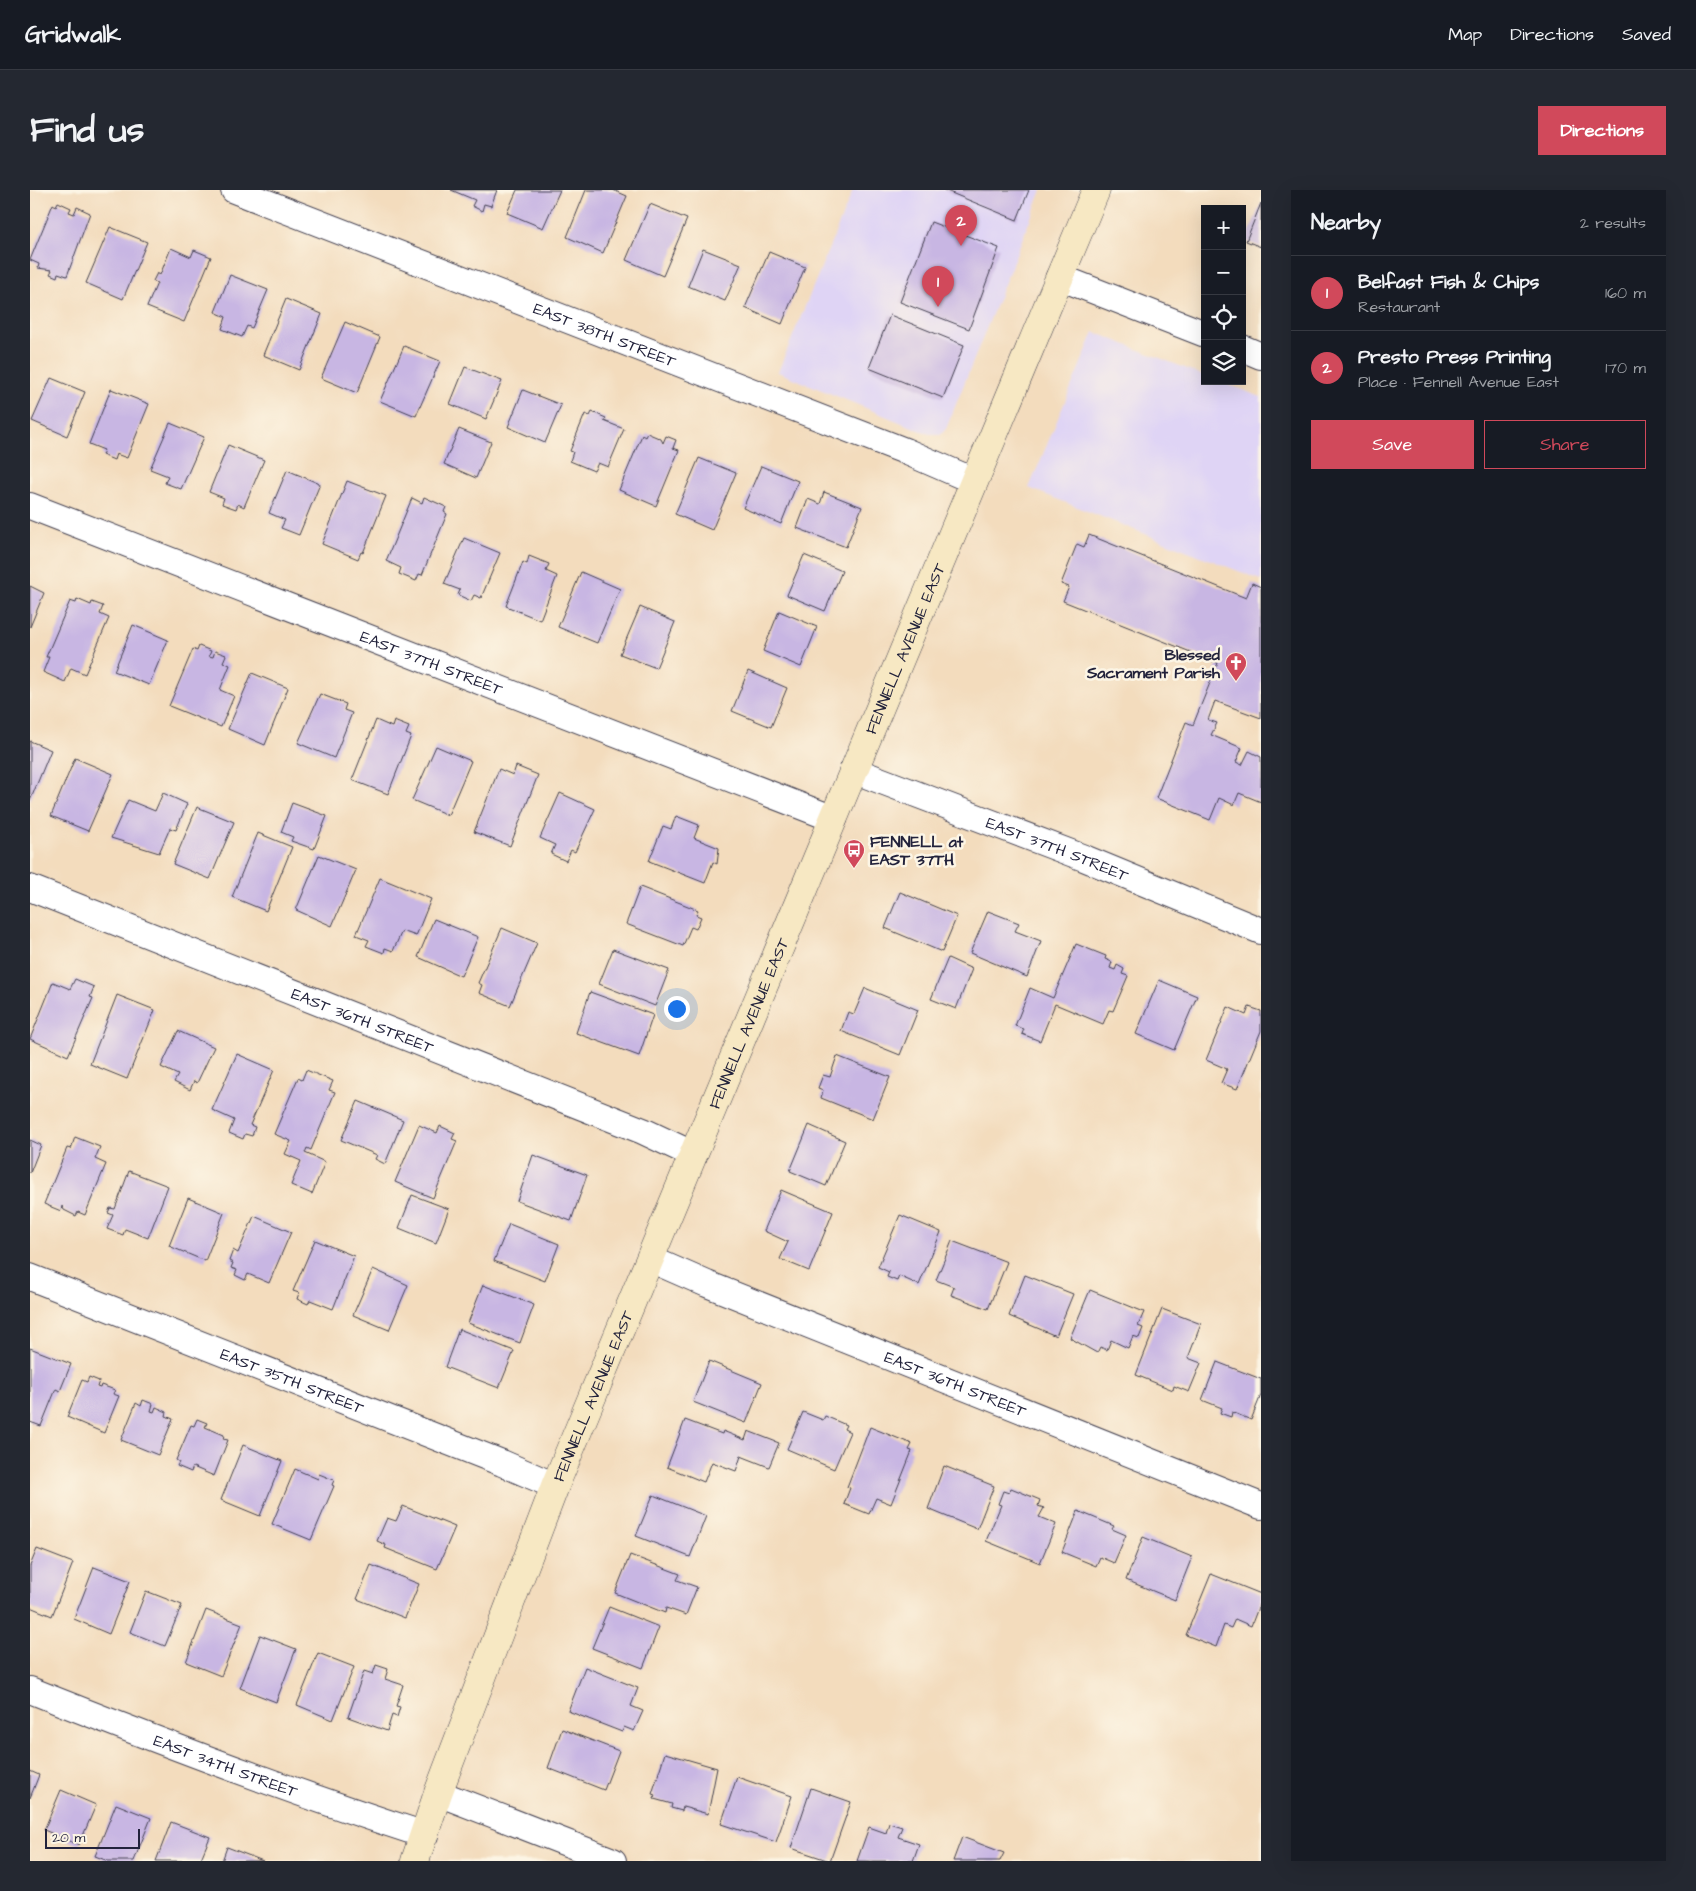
<!DOCTYPE html>
<meta charset="utf-8">
<style>
:root{--surface:#171b24;--page:#242831;--text:#f1f3f6;--muted:#9ea1a6;--line:#363941;--accent:#d1495b}
body{margin:0;font-family:"Architects Daughter",sans-serif;background:var(--page);color:var(--text)}
.controls{position:absolute;right:15px;top:15px;display:grid;overflow:hidden;border-radius:0px;box-shadow:0 5px 20px #0002}
.controls button{width:45px;height:45px;display:grid;place-items:center;padding:0;border:0;border-bottom:1px solid var(--line);background:var(--surface);color:var(--text);font:25px sans-serif}
.scale{position:absolute;left:15px;bottom:12px;width:95px;box-sizing:border-box;padding-left:5px;border:2px solid #22223b;border-top:0;font-size:14px;line-height:18px;white-space:nowrap;color:#22223b;-webkit-text-stroke:4px #fcf5e5;paint-order:stroke}
.you{position:absolute;left:646px;top:818px;width:18px;height:18px;margin:-12px;border:4px solid #fff;border-radius:50%;background:#1a73e8;box-shadow:0 0 0 8px #1a73e833}
.badge{display:grid;place-items:center;width:32px;height:32px;border-radius:50%;background:var(--accent);color:#fff;font-size:16px;font-weight:700}
.pin{position:absolute;translate:-50% -41px;filter:drop-shadow(0 1px 2px #0008)}
.pin::after{content:'';position:absolute;top:26px;width:18px;height:15px;background:inherit;clip-path:polygon(0 0,100% 0,50% 100%)}
.list{margin:0;padding:0;list-style:none}
h2{display:flex;justify-content:space-between;align-items:center;height:65px;margin:0;padding:0 20px;font-size:21px}
h2 small{font-size:16px;font-weight:400;color:var(--muted)}
.list li{display:grid;grid-template-columns:32px 1fr auto;gap:15px;align-items:center;box-sizing:border-box;height:75px;padding:0 20px;border-top:1px solid var(--line)}
.list b{display:block;font-size:19px;white-space:nowrap}
.list p{margin:0;font-size:16px;white-space:nowrap;color:var(--muted)}
.list em{font-size:16px;font-style:normal;color:var(--muted)}
.actions{display:flex;gap:10px;padding:15px 20px}
.actions a{flex:1;padding:11px 0;border:1px solid var(--accent);border-radius:0px;text-align:center;font-size:18px;color:var(--accent)}
.actions .main{background:var(--accent);color:#fff}
.icon{flex:none;width:28px;height:28px;fill:none;stroke:currentColor;stroke-width:2;stroke-linecap:round;stroke-linejoin:round}
.map{position:relative;flex:none;width:1231px;height:1671px;overflow:hidden;border-radius:0px}
header{display:flex;align-items:center;gap:30px;box-sizing:border-box;height:70px;padding:0 25px;background:var(--surface);border-bottom:1px solid var(--line)}
header strong{font-size:24px}
nav{display:flex;gap:28px;margin-inline-start:auto;font-size:18px}
.intro{display:flex;align-items:center;justify-content:space-between;box-sizing:border-box;height:120px;padding:0 30px}
h1{margin:0;font-size:35px}
.button{padding:12px 22px;border-radius:0px;background:var(--accent);color:#fff;font-size:18px;font-weight:700}
main{display:flex;gap:30px;padding:0 30px}
aside{flex:1;background:var(--surface);border-radius:0px;box-shadow:0 5px 20px #0002}
.map>svg:first-child{display:block}
.built{fill:#dfd4f5}
.building{fill:#c8b6e3}
.lines{fill:none;stroke-linecap:round;stroke-linejoin:round}
.street-casing{stroke:#413e4e;stroke-width:28}
.secondary-casing{stroke:#413e4e;stroke-width:29}
.street{stroke:#fff;stroke-width:26}
.secondary{stroke:#f7e8c3;stroke-width:28}
.labels{text-anchor:middle;stroke-width:5;stroke-linejoin:round;paint-order:stroke}
.street-label{font-size:16px;fill:#22223b;stroke:#fcf5e5}
.poi-label{font-size:16px;font-weight:bold;fill:#22223b;stroke:#fcf5e5;text-anchor:end}
</style>
<header>
<strong>Gridwalk</strong>
<nav><a>Map</a><a>Directions</a><a>Saved</a></nav>
</header>
<div class="intro"><h1>Find us</h1><a class="button">Directions</a></div>
<main>
<div class="map">
<svg width="1231" height="1671" viewBox="0 0 1231 1671">
<rect width="100%" height="100%" fill="#fcf5e5"/>
<filter id="ink" filterUnits="userSpaceOnUse"><feTurbulence type="fractalNoise" baseFrequency=".02" numOctaves="2"/><feDisplacementMap in="SourceGraphic" scale="10" xChannelSelector="R" yChannelSelector="G"/><feConvolveMatrix kernelMatrix="1 2 1 2 8 2 1 2 1" color-interpolation-filters="sRGB"/></filter>
<filter id="wash" filterUnits="userSpaceOnUse"><feTurbulence type="fractalNoise" baseFrequency=".0096" numOctaves="4" result="noise"/><feDisplacementMap in="SourceGraphic" scale="20" xChannelSelector="R" yChannelSelector="G"/><feGaussianBlur stdDeviation="1.12" result="paint"/><feColorMatrix in="noise" values="0 0 0 0 0 0 0 0 0 0 0 0 0 0 0 0 0 1.4 0 .05"/><feComposite in="paint" operator="in"/></filter>
<g filter="url(#wash)">
<rect width="100%" height="100%" fill="#f3dcbd"/>
<g class="built">
<polygon points="823,0 1012,0 916,239 911,244 899,244 748,182"/>
<polygon points="1064,142 1175,186 1175,191 1189,191 1231,207 1231,390 999,298"/>
</g>
<g id="blocks">
<g class="building">
<polygon points="421,0 467,0 461,16 454,14 452,21 442,16 445,10"/>
<polygon points="487,0 530,0 513,38 477,23"/>
<polygon points="556,0 583,0 597,6 573,63 537,47"/>
<polygon points="914,0 999,0 987,30"/>
<polygon points="28,12 41,18 39,22 44,24 47,17 60,23 37,86 28,83 27,87 20,84 22,80 8,78 9,74 0,70 23,14 26,16"/>
<polygon points="1231,13 1231,57 1216,51"/>
<polygon points="620,14 657,29 633,86 596,70"/>
<polygon points="901,32 969,58 939,139 870,112"/>
<polygon points="80,37 117,52 93,109 56,93"/>
<polygon points="141,58 161,67 164,60 181,67 154,132 117,117 127,93 123,91 127,83 130,85"/>
<polygon points="673,59 711,74 695,111 658,96"/>
<polygon points="739,62 775,77 752,134 715,118"/>
<polygon points="200,85 238,100 222,138 217,136 212,147 192,139 196,127 185,122"/>
<polygon points="256,109 292,124 269,180 233,165"/>
<polygon points="860,125 934,155 913,208 839,178"/>
<polygon points="315,132 350,147 327,203 291,188"/>
<polygon points="374,156 410,171 386,226 350,211"/>
<polygon points="435,177 472,191 456,229 420,214"/>
<polygon points="21,188 55,202 37,246 2,231"/>
<polygon points="81,199 119,214 97,268 86,264 84,270 72,265 74,260 59,254"/>
<polygon points="493,200 531,215 515,253 478,237"/>
<polygon points="562,222 576,228 574,231 594,239 578,277 568,273 564,281 540,271 543,262 540,261 555,224 560,226"/>
<polygon points="140,233 174,247 151,299 135,293 138,286 120,279"/>
<polygon points="429,239 461,252 446,288 414,274"/>
<polygon points="617,243 631,249 633,253 636,246 646,250 643,258 649,260 626,316 589,300 612,245 615,247"/>
<polygon points="198,255 234,270 214,317 208,314 206,319 192,314 194,308 179,302"/>
<polygon points="669,268 706,283 682,340 645,324"/>
<polygon points="731,276 768,291 751,334 713,318"/>
<polygon points="257,280 290,294 269,345 251,338 255,330 239,323"/>
<polygon points="317,291 356,306 333,363 331,362 328,369 292,354"/>
<polygon points="794,302 832,317 816,357 767,338 778,309 790,314"/>
<polygon points="394,307 416,317 414,322 417,324 392,385 389,384 386,391 369,384 371,378 356,371 382,308 392,313"/>
<polygon points="1059,345 1216,408 1222,393 1231,397 1231,528 1185,511 1178,530 1187,533 1181,545 1212,558 1206,572 1212,575 1219,561 1231,567 1231,612 1209,603 1204,615 1189,608 1180,630 1126,608 1156,532 1163,535 1188,473 1033,411 1039,397 1031,394 1047,354 1054,357"/>
<polygon points="434,348 470,363 451,408 444,405 441,411 428,405 430,400 414,394"/>
<polygon points="774,365 812,381 795,421 757,405"/>
<polygon points="499,366 519,374 516,381 527,386 510,430 476,416 493,372 497,374"/>
<polygon points="551,382 590,399 567,453 528,437"/>
<polygon points="0,396 14,403 0,437"/>
<polygon points="47,409 61,415 62,412 73,416 70,424 79,428 55,484 41,478 35,492 13,482 19,467 16,467 40,411 46,413"/>
<polygon points="610,417 645,432 626,478 590,464"/>
<polygon points="749,421 787,437 771,477 733,461"/>
<polygon points="103,435 138,450 119,495 84,481"/>
<polygon points="169,456 181,461 179,466 183,467 185,461 196,465 193,472 200,475 190,500 204,506 191,537 139,516 163,459 167,461"/>
<polygon points="718,481 757,498 741,537 702,521"/>
<polygon points="222,483 258,498 235,555 198,539"/>
<polygon points="290,504 316,514 314,520 322,523 304,568 268,553"/>
<polygon points="346,530 362,537 364,531 379,537 376,544 381,546 358,604 322,590"/>
<polygon points="0,551 21,560 0,611"/>
<polygon points="406,556 441,571 418,625 382,610"/>
<polygon points="45,568 83,584 58,641 21,626"/>
<polygon points="486,576 508,585 480,656 444,642 469,579 483,585"/>
<polygon points="133,603 157,614 146,640 140,638 129,663 81,648 98,610 125,621"/>
<polygon points="530,603 565,619 545,662 541,660 536,671 521,664 525,655 510,648"/>
<polygon points="262,613 297,626 284,659 261,651 263,647 251,642"/>
<polygon points="167,617 204,632 180,689 143,674"/>
<polygon points="646,626 669,635 664,648 689,658 687,674 683,672 675,693 619,671 633,636 641,639"/>
<polygon points="228,643 262,657 236,721 202,707"/>
<polygon points="289,665 326,680 302,736 266,720"/>
<polygon points="350,688 401,709 386,746 372,741 363,761 355,758 354,763 336,756 339,750 326,745"/>
<polygon points="610,697 668,720 666,725 671,727 666,739 661,737 653,756 596,734"/>
<polygon points="870,702 927,726 912,762 855,738"/>
<polygon points="958,721 989,733 985,741 1011,751 997,787 940,763"/>
<polygon points="404,729 448,747 431,786 388,767"/>
<polygon points="472,738 507,753 480,816 449,803 452,795 448,793"/>
<polygon points="1046,754 1076,766 1075,769 1082,772 1080,778 1085,780 1087,775 1094,779 1092,784 1098,786 1083,821 1079,820 1073,834 1025,814 1010,851 992,844 994,839 985,836 1000,798 1023,808"/>
<polygon points="583,759 639,780 625,816 569,794"/>
<polygon points="918,768 942,779 926,819 901,809"/>
<polygon points="45,789 64,797 60,807 63,808 38,866 0,849 23,792 40,799"/>
<polygon points="1129,790 1167,806 1144,860 1106,844"/>
<polygon points="835,798 888,820 870,865 811,841 818,822 824,824"/>
<polygon points="560,802 623,825 609,866 546,843"/>
<polygon points="87,805 125,820 97,889 60,874"/>
<polygon points="1198,817 1216,825 1219,817 1231,821 1231,841 1207,899 1191,893 1197,879 1176,870"/>
<polygon points="148,841 184,857 167,893 164,891 160,900 144,892 148,885 131,877"/>
<polygon points="207,864 244,880 220,935 225,937 222,946 215,944 213,949 199,943 204,930 182,920"/>
<polygon points="807,866 860,887 843,929 791,908 793,900 788,898 793,885 800,887"/>
<polygon points="276,880 303,891 299,900 305,902 281,960 277,958 275,963 295,972 282,1004 261,995 271,971 255,964 261,951 244,944 268,888 272,890"/>
<polygon points="328,911 373,930 355,974 345,969 347,965 311,950"/>
<polygon points="389,935 407,943 410,936 425,943 422,949 427,951 403,1008 365,992"/>
<polygon points="779,935 815,951 796,996 760,981"/>
<polygon points="45,947 70,957 65,969 76,974 55,1025 48,1022 46,1026 34,1020 32,1016 31,1021 14,1014 37,958 41,959"/>
<polygon points="0,950 11,955 0,983"/>
<polygon points="503,965 557,985 541,1031 487,1011"/>
<polygon points="99,981 138,996 118,1048 95,1039 93,1045 77,1039 83,1025 78,1023 80,1018 85,1019"/>
<polygon points="751,1000 803,1022 779,1081 750,1069 758,1052 734,1041"/>
<polygon points="382,1005 419,1019 406,1053 369,1038"/>
<polygon points="158,1008 194,1023 175,1071 139,1056"/>
<polygon points="870,1025 911,1042 889,1095 869,1086 867,1091 857,1087 859,1082 848,1077"/>
<polygon points="224,1026 261,1042 239,1093 218,1084 215,1090 205,1085 207,1080 201,1078 203,1073 199,1071 203,1060 208,1063"/>
<polygon points="479,1034 529,1054 515,1091 464,1071"/>
<polygon points="285,1050 324,1066 303,1119 280,1110 278,1114 267,1109 269,1103 263,1101"/>
<polygon points="922,1051 977,1072 958,1119 921,1105 924,1097 906,1090"/>
<polygon points="343,1079 378,1095 359,1140 323,1125"/>
<polygon points="995,1085 1043,1104 1026,1146 979,1126"/>
<polygon points="453,1095 504,1115 490,1153 438,1133"/>
<polygon points="1060,1100 1114,1122 1108,1136 1113,1138 1109,1148 1103,1146 1098,1158 1081,1150 1077,1160 1070,1157 1067,1163 1040,1148"/>
<polygon points="1132,1119 1171,1134 1158,1168 1171,1173 1159,1202 1144,1196 1143,1200 1106,1185"/>
<polygon points="429,1139 484,1161 469,1198 415,1177"/>
<polygon points="0,1158 41,1174 30,1201 26,1199 11,1236 0,1232"/>
<polygon points="679,1171 732,1193 716,1233 663,1212"/>
<polygon points="1187,1172 1231,1189 1231,1205 1221,1230 1202,1222 1201,1227 1190,1223 1192,1218 1172,1210"/>
<polygon points="59,1187 69,1191 67,1197 70,1198 71,1195 85,1200 83,1204 89,1206 74,1243 37,1227 52,1190 57,1192"/>
<polygon points="113,1210 123,1214 121,1221 124,1222 126,1217 137,1222 136,1226 143,1229 128,1265 91,1250 106,1213 111,1216"/>
<polygon points="773,1222 793,1230 795,1226 816,1235 814,1239 820,1242 804,1279 757,1259"/>
<polygon points="167,1229 177,1233 175,1237 194,1245 193,1249 198,1250 184,1286 163,1277 161,1282 147,1276 149,1272 146,1270 161,1235 164,1236"/>
<polygon points="655,1230 692,1244 693,1241 715,1250 718,1241 749,1253 739,1277 711,1266 706,1281 682,1272 674,1292 637,1277"/>
<polygon points="840,1237 882,1254 879,1260 882,1261 861,1314 846,1308 839,1324 814,1314 820,1298 817,1297"/>
<polygon points="213,1255 252,1271 230,1326 191,1310"/>
<polygon points="914,1276 964,1296 947,1339 898,1319"/>
<polygon points="265,1279 288,1289 289,1284 304,1290 302,1295 304,1296 281,1350 242,1334"/>
<polygon points="981,1298 1010,1310 1008,1316 1014,1318 1009,1327 1026,1334 1010,1373 956,1351 971,1315 968,1314 973,1301 979,1303"/>
<polygon points="623,1305 676,1326 660,1367 606,1346"/>
<polygon points="373,1316 425,1337 407,1379 355,1358 356,1355 347,1351 357,1328 366,1331"/>
<polygon points="1048,1321 1084,1336 1082,1339 1096,1345 1084,1373 1070,1367 1066,1376 1032,1362"/>
<polygon points="1113,1347 1162,1367 1145,1410 1096,1390"/>
<polygon points="7,1359 43,1373 22,1426 0,1417 0,1376"/>
<polygon points="600,1365 650,1384 647,1390 667,1397 656,1425 636,1418 635,1423 585,1403"/>
<polygon points="341,1375 389,1394 375,1428 327,1409"/>
<polygon points="64,1377 100,1391 79,1444 44,1429"/>
<polygon points="1181,1384 1231,1404 1231,1410 1221,1436 1205,1429 1201,1438 1194,1435 1186,1457 1156,1445"/>
<polygon points="116,1401 152,1415 135,1456 100,1442"/>
<polygon points="579,1417 629,1437 613,1478 562,1458"/>
<polygon points="176,1420 212,1434 191,1486 156,1472"/>
<polygon points="230,1445 266,1459 246,1512 210,1498"/>
<polygon points="288,1463 324,1477 303,1530 267,1515"/>
<polygon points="346,1475 358,1479 355,1489 373,1495 366,1516 370,1517 367,1527 362,1525 357,1541 318,1527 334,1481 343,1484"/>
<polygon points="555,1477 608,1498 601,1516 613,1521 604,1541 594,1537 592,1542 538,1521"/>
<polygon points="532,1539 589,1561 574,1600 518,1578"/>
<polygon points="635,1563 687,1578 678,1624 653,1617 652,1621 641,1618 642,1614 624,1609 625,1605 622,1604"/>
<polygon points="0,1581 9,1585 0,1608"/>
<polygon points="707,1587 762,1606 746,1652 691,1634"/>
<polygon points="781,1598 821,1612 800,1671 761,1658"/>
<polygon points="31,1600 66,1615 49,1655 14,1640"/>
<polygon points="86,1614 121,1628 104,1671 78,1671 65,1666"/>
<polygon points="141,1632 180,1647 170,1671 126,1671"/>
<polygon points="859,1633 872,1637 868,1647 889,1654 883,1671 827,1671 839,1637 856,1643"/>
<polygon points="932,1647 974,1663 970,1671 923,1671"/>
<polygon points="197,1657 233,1671 192,1671"/>
</g>
</g>
</g>
<g filter="url(#ink)">
<use href="#blocks" fill-opacity="0" stroke="#413e4e" stroke-width="1"/>
<g class="lines">
<g class="street-casing">
<g id="street">
<path id="s1" d="M 204,0 L 875,261 L 944,291"/>
<polyline points="1029,87 1175,144"/>
<polyline points="1212,158 1231,166"/>
<path id="s2" d="M 0,316 L 804,629"/>
<path id="s3" d="M 823,580 L 1054,668 L 1231,741"/>
<path id="s4" d="M 0,698 L 613,941 L 664,965"/>
<path id="s5" d="M 620,1069 L 677,1094 L 1231,1316"/>
<path id="s6" d="M 0,1087 L 472,1273 L 525,1296"/>
<path id="s7" d="M 0,1500 C 130,1552 261,1602 395,1645"/>
<polyline points="408,1603 583,1671"/>
</g>
</g>
<g class="secondary-casing">
<g id="secondary">
<path id="s8" d="M 385,1671 L 408,1603 L 525,1296 L 1066,0"/>
</g>
</g>
<use href="#street" class="street"/>
<use href="#secondary" class="secondary"/>
</g>
</g>
<defs>
<g id="church-pin" transform="scale(1.125)"><path d="M0 17L-7.5 6A9.5 9.5 0 1 1 7.5 6Z" fill="#d1495b" stroke="#fcf5e5"/><path d="M-1.2-6h2.4v3.5h3.3v2.4h-3.3V6h-2.4V-.1h-3.3v-2.4h3.3Z" fill="#fff"/></g>
<g id="bus-pin" transform="scale(1.125)"><path d="M0 17L-7.5 6A9.5 9.5 0 1 1 7.5 6Z" fill="#d1495b" stroke="#fcf5e5"/><path d="M-5-6H5V4H4V6H2V4H-2V6H-4V4H-5ZM-3.5-4V0h7V-4ZM-3.5 1.2v1.5H-2V1.2ZM2 1.2v1.5H3.5V1.2Z" fill="#fff"/></g>
</defs>
<g fill-rule="evenodd">
<use href="#church-pin" x="1206" y="473"/>
<use href="#bus-pin" x="824" y="660"/>
</g>
<g class="labels">
<g class="street-label">
<text dy="6" stroke="none"><textPath href="#s1" startOffset="398">EAST 38TH STREET</textPath></text>
<text dy="6" stroke="none"><textPath href="#s8" startOffset="1308">FENNELL AVENUE EAST</textPath></text>
<text dy="6" stroke="none"><textPath href="#s2" startOffset="431">EAST 37TH STREET</textPath></text>
<text dy="6" stroke="none"><textPath href="#s3" startOffset="219">EAST 37TH STREET</textPath></text>
<text dy="6" stroke="none"><textPath href="#s4" startOffset="358">EAST 36TH STREET</textPath></text>
<text dy="6" stroke="none"><textPath href="#s8" startOffset="902">FENNELL AVENUE EAST</textPath></text>
<text dy="6" stroke="none"><textPath href="#s6" startOffset="282">EAST 35TH STREET</textPath></text>
<text dy="6" stroke="none"><textPath href="#s5" startOffset="330">EAST 36TH STREET</textPath></text>
<text dy="6" stroke="none"><textPath href="#s8" startOffset="498">FENNELL AVENUE EAST</textPath></text>
<text dy="6" stroke="none"><textPath href="#s7" startOffset="210">EAST 34TH STREET</textPath></text>
</g>
<g class="poi-label">
<text x="1190" y="470">Blessed<tspan x="1190" dy="18">Sacrament Parish</tspan></text>
<text x="840" y="657" text-anchor="start">FENNELL at<tspan x="840" dy="18">EAST 37TH</tspan></text>
</g>
</g>
</svg>
<div class="controls">
<button>+</button>
<button>−</button>
<button><svg class="icon" aria-label="locate" viewBox="0 0 24 24"><circle cx="12" cy="12" r="6"/><path d="M12 2v4M12 18v4M2 12h4M18 12h4"/></svg></button>
<button><svg class="icon" aria-label="layers" viewBox="0 0 24 24"><path d="M12 4l9 5-9 5-9-5zM3 14l9 5 9-5"/></svg></button>
</div>
<div class="scale">20 m</div>
<div class="you"></div>
<div class="pin badge" style="left:908px;top:117px">1</div>
<div class="pin badge" style="left:931px;top:56px">2</div>
</div>
<aside>
<h2>Nearby<small>2 results</small></h2>
<ul class="list">
<li><span class="badge">1</span><div><b>Belfast Fish &amp; Chips</b><p>Restaurant</p></div><em>160 m</em></li>
<li><span class="badge">2</span><div><b>Presto Press Printing</b><p>Place · Fennell Avenue East</p></div><em>170 m</em></li>
</ul>
<div class="actions"><a class="main">Save</a><a>Share</a></div>
</aside>
</main>
